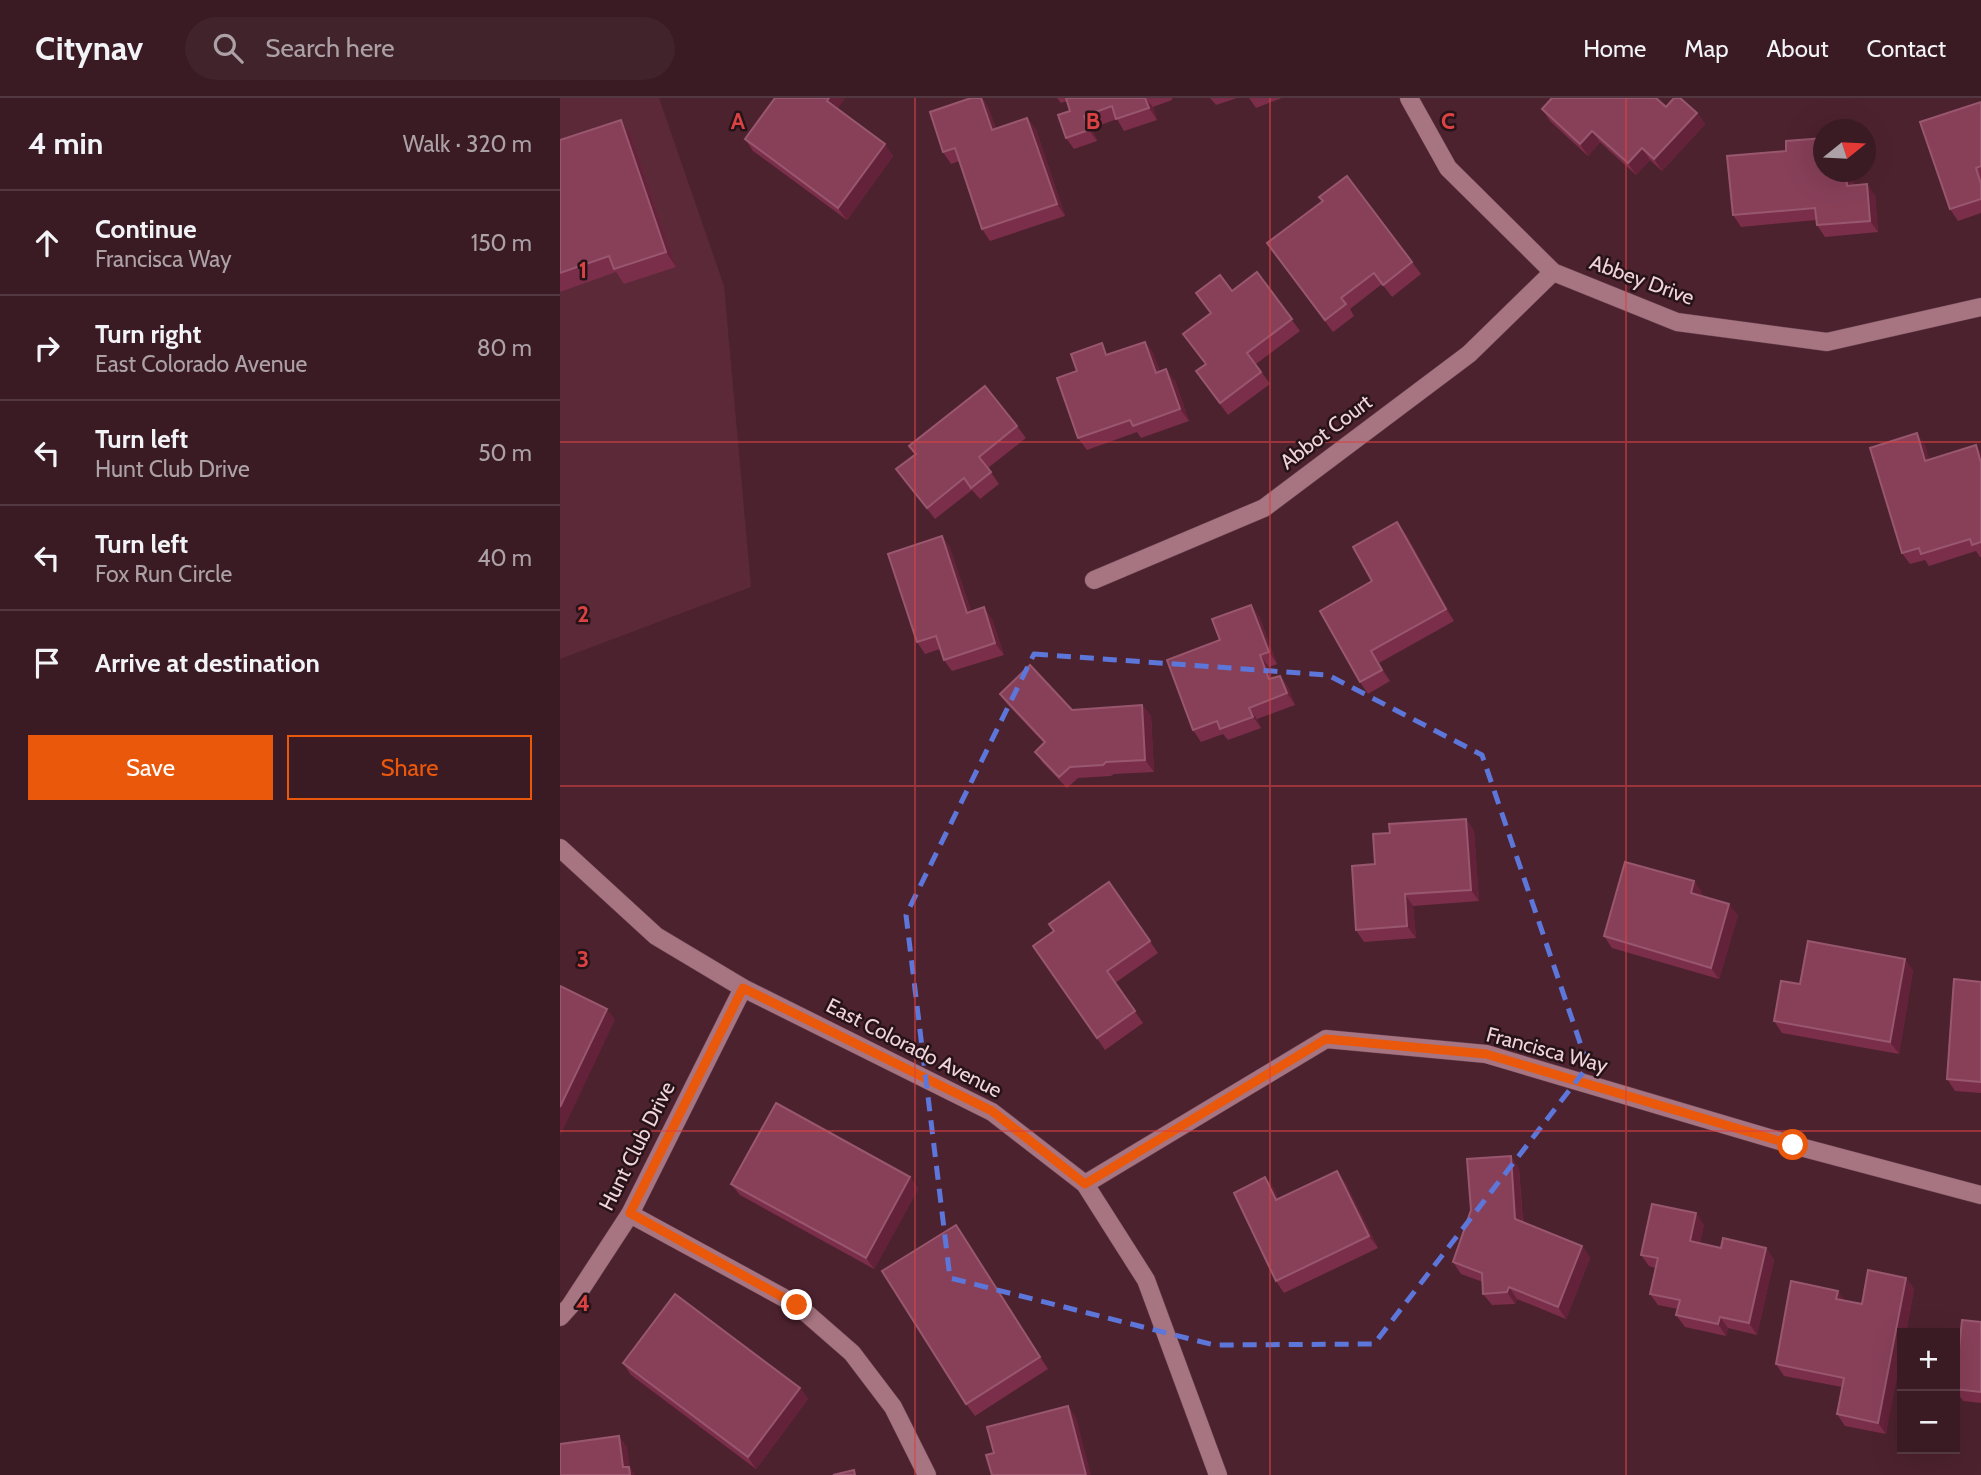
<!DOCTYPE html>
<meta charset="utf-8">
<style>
:root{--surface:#3a1a23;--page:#41232b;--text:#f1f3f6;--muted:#aba1a6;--line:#543841;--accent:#ea580c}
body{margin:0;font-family:Cabin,sans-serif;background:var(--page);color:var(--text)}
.controls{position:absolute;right:21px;bottom:21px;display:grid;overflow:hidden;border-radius:0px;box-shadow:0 7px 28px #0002}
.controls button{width:63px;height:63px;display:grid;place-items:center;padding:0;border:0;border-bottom:2px solid var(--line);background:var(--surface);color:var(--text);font:35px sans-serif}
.compass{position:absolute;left:1253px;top:21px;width:63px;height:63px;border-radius:50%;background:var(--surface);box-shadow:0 7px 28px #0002;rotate:72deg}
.stop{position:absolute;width:21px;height:21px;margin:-16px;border:5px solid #ea580c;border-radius:50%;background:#fff}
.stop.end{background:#ea580c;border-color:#fff;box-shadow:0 2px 7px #0008}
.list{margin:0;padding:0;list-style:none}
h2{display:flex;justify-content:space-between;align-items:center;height:91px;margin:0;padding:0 28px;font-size:30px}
h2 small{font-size:23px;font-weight:400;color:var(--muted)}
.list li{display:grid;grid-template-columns:46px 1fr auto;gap:21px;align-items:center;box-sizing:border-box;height:105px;padding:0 28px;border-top:2px solid var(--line)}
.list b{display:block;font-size:26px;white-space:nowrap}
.list p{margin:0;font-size:23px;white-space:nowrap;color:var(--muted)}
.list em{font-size:23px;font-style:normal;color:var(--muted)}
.actions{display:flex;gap:14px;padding:21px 28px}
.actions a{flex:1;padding:16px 0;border:2px solid var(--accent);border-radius:0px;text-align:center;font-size:24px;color:var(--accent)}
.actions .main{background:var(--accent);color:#fff}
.icon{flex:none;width:38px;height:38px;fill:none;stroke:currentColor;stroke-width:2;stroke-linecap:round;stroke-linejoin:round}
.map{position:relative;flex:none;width:1421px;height:1377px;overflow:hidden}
header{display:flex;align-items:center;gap:42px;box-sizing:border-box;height:98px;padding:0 35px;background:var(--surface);border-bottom:2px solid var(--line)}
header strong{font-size:33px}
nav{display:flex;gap:38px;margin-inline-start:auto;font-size:24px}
.search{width:490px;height:63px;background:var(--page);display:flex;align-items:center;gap:18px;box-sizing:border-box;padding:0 24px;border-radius:38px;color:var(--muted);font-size:26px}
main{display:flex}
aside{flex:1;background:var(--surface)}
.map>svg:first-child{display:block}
.built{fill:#5b2938}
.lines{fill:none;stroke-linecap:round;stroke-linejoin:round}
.minor-casing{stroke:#67414e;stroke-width:19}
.minor{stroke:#a77481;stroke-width:18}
.wall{fill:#7b2e4a}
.shaded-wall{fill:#632239}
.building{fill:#884059;stroke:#98576e;stroke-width:2}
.route{stroke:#ea580c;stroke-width:9}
.marked{fill:none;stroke:#5d76d9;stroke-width:5;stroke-dasharray:14 9;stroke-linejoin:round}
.grid{fill:none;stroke:#da4243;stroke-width:2;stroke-opacity:0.55}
.labels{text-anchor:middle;stroke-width:5;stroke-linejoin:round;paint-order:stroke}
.street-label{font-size:21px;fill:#f1d4da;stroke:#261318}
.grid-label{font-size:23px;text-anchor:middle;font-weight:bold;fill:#da4243;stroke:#261318;stroke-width:5;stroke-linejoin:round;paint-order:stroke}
</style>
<header>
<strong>Citynav</strong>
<div class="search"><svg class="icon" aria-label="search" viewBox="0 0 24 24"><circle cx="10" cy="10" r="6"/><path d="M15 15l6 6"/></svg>Search here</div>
<nav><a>Home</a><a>Map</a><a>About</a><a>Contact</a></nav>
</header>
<main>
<aside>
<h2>4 min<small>Walk · 320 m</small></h2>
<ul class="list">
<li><svg class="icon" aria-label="ahead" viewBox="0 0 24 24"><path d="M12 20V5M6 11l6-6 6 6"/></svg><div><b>Continue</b><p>Francisca Way</p></div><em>150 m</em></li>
<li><svg class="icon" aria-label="right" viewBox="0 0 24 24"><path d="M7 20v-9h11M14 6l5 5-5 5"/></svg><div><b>Turn right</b><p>East Colorado Avenue</p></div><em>80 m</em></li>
<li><svg class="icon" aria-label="left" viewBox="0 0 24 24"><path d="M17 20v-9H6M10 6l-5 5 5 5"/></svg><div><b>Turn left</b><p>Hunt Club Drive</p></div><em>50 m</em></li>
<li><svg class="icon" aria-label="left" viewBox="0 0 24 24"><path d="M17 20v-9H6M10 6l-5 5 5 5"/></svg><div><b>Turn left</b><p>Fox Run Circle</p></div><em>40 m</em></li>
<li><svg class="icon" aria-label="arrive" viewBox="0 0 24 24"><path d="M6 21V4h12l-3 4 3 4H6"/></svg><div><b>Arrive at destination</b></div></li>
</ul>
<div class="actions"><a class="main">Save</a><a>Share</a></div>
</aside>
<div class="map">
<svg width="1421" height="1377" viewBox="0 0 1421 1377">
<rect width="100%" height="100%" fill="#4d222f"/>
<polygon class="built" points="0,0 99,0 164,188 191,489 0,561"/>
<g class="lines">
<g class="minor-casing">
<g id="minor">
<polyline points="849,0 888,70 993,174 1117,224 1267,244 1421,209"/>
<polyline points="534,482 704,410 909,256 993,174"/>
<polyline points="0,750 96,838 183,890 432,1014 525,1086 586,1182 658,1377"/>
<polyline points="525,1086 766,941 926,956 1233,1047 1421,1097"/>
<polyline points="70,1116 237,1207 292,1255 333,1309 367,1377"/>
<polyline points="0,1219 10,1208 70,1116 183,890"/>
</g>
</g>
<use href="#minor" class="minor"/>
</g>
<g class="wall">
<polygon points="285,0 277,11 333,58 287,122 193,53 185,41"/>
<polygon points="411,0 422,0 428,9 436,31 467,20 476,32 505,118 430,143 422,131 399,63 391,66 383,54"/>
<polygon points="497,0 612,0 612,2 593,9 597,22 564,33 557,21 532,30 537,43 514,51 506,40 510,13 507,3 501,5"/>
<polygon points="650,0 677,0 656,7"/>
<polygon points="689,0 722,0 696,10"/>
<polygon points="1421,4 1421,115 1398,123 1390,111"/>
<polygon points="1106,9 1137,15 1145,26 1102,73 1090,62 1076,77 1040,44 1028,58 990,23 982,11"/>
<polygon points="71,37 116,169 64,186 56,174 0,194 0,42"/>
<polygon points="1294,87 1315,97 1318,134 1265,139 1257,127 1256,122 1181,129 1173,117"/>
<polygon points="715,157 852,164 861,176 832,199 822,186 790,211 794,218 773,234"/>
<polygon points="697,174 740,233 696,266 710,286 668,317 636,273 646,266 623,236 651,215 672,193"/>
<polygon points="585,244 593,255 600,274 615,283 629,323 581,340 577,334 527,352 518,340 517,273 550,256"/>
<polygon points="457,328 466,340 428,370 439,386 420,401 412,392 375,421 336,371 355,357 349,348"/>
<polygon points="1365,347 1369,361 1421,355 1421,459 1420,459 1416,453 1369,468 1365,462 1350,466 1342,455"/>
<polygon points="846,436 894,523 819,565 830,583 808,596 800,584 812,483"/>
<polygon points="382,438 390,450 411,513 432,521 444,557 392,573 384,562 380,551 365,556 357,544"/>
<polygon points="699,518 717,566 709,569 713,580 720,578 728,589 735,607 697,621 701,630 668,642 663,636 641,644 633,632 660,542"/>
<polygon points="440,596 512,612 582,607 591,618 594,674 554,676 551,678 518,680 507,690 483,665 475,654 484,645 448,607"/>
<polygon points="906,721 914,733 919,803 853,808 856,840 804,844 796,832 815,766 830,735"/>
<polygon points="1134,783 1142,795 1141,798 1178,817 1159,881 1052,850 1044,838"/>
<polygon points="549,784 598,855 555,885 583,925 545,952 473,848 494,833"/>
<polygon points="1353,872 1339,956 1222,935 1214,923 1240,886"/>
<polygon points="1421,884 1421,995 1395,993 1387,981"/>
<polygon points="959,1070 963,1124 1022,1148 1030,1160 1006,1221 957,1201 955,1206 932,1207 923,1196 923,1184 901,1176 893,1164 911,1112"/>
<polygon points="350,1079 358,1091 314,1171 180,1097 171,1086"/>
<polygon points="705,1079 714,1091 718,1101 785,1084 818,1150 724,1195 716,1183"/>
<polygon points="1144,1127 1140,1145 1161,1150 1206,1150 1214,1162 1197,1237 1168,1230 1166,1238 1125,1229 1116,1217 1118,1211 1098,1207 1090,1196 1095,1170 1089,1168 1081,1157"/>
<polygon points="404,1138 488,1271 415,1318 406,1306"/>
<polygon points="1346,1180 1354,1191 1346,1235 1342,1235 1326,1336 1285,1328 1277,1316 1282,1289 1224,1278 1216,1266 1284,1202 1302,1206"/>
<polygon points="1421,1224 1421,1305 1403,1303 1395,1291"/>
<polygon points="63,1265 240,1290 248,1301 196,1371 71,1277"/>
</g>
<g class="shaded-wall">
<polygon points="269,0 285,0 275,15 267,3"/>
<polygon points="421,0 428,9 440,43 432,32"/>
<polygon points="585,0 593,9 597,22 589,10"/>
<polygon points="1137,15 1145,26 1102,73 1094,61"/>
<polygon points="524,18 532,30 537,43 529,32"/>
<polygon points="467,20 476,32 505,118 497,106"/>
<polygon points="61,22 71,37 116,169 106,154"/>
<polygon points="1032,33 1040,44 1028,58 1020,46"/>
<polygon points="325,46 333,58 287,122 278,110"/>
<polygon points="1082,50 1090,62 1076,77 1068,65"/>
<polygon points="1286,74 1293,74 1295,99 1287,88"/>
<polygon points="1307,86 1315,97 1318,134 1310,123"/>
<polygon points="585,244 593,255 604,287 596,275"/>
<polygon points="606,271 615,283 629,323 620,311"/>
<polygon points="1357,335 1365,347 1373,374 1365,363"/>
<polygon points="1416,347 1421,355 1421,365"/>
<polygon points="837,424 846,436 894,523 886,511"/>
<polygon points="382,438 390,450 415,526 407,515"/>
<polygon points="691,507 699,518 717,566 709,554"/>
<polygon points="424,509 432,521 444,557 435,545"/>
<polygon points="811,553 819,565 830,583 822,572"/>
<polygon points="700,557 709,569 718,593 709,581"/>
<polygon points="720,578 728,589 735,607 727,595"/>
<polygon points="582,607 591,618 594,674 585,662"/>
<polygon points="689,610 697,621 701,630 693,619"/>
<polygon points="906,721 914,733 919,803 911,792"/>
<polygon points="1134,783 1142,795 1139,806 1131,795"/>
<polygon points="845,796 853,808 856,840 847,828"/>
<polygon points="1169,806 1178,817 1159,881 1151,870"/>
<polygon points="1345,861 1353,872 1339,956 1330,944"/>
<polygon points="47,911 55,922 0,1038 0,1009"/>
<polygon points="951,1058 959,1070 963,1133 955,1121"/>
<polygon points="777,1073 785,1084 818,1150 809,1138"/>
<polygon points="350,1079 358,1091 314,1171 306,1160"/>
<polygon points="705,1079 714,1091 724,1114 716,1102"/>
<polygon points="1136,1115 1144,1127 1138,1155 1130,1143"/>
<polygon points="396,1127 404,1138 488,1271 480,1259"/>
<polygon points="1022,1148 1030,1160 1006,1221 998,1209"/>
<polygon points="1206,1150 1214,1162 1197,1237 1189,1225"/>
<polygon points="1346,1180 1354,1191 1346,1235 1342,1235 1342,1255 1326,1336 1318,1325"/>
<polygon points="949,1189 957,1201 955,1206 947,1194"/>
<polygon points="1278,1193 1286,1204 1276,1201"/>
<polygon points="1160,1219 1168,1230 1166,1238 1158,1226"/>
<polygon points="240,1290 248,1301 196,1371 188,1359"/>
<polygon points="508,1308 516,1319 531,1377 526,1377"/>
<polygon points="59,1338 67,1349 70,1369 75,1377 68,1377 63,1369"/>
</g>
<g class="building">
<polygon points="215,0 269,0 267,3 325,46 278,110 185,41"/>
<polygon points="411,0 421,0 432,32 467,20 497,106 422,131 395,50 383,54 370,14"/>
<polygon points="506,0 585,0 589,10 556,21 552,8 524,18 529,32 506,40 498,17 510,13"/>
<polygon points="992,0 1096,0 1106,9 1114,0 1120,0 1137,15 1094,61 1082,50 1068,65 1032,33 1020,46 982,11"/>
<polygon points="1421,4 1421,68 1416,70 1421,86 1421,101 1390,111 1360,24"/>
<polygon points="61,22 106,154 54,171 49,158 0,175 0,42"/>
<polygon points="1264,40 1264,74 1286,74 1287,88 1307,86 1310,123 1257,127 1255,110 1173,117 1167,58 1226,53 1226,43"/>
<polygon points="787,78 852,164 823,187 814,175 781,200 786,206 765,222 707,145 763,103 759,99"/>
<polygon points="697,174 732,221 687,255 701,274 660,305 636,273 646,266 623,236 651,215 636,195 660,177 672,193"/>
<polygon points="585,244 596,275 606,271 620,311 573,328 570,322 518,340 497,280 517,273 511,256 542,245 546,257"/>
<polygon points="425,288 457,328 419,359 431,374 411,390 404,380 367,410 336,371 356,356 349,348"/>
<polygon points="1357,335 1365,363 1416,347 1421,365 1421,444 1412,447 1410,441 1361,456 1359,450 1342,455 1310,350"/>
<polygon points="837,424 886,511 811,553 822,572 800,584 760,513 812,483 793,449"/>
<polygon points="382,438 407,515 424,509 435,545 384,562 376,538 357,544 328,456"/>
<polygon points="691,507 709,554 700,557 709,581 720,578 727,595 689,610 693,619 660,631 657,623 633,632 607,562 660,542 652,521"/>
<polygon points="470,567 512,612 582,607 585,662 546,664 543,667 510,669 499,679 475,654 485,644 440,596"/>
<polygon points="906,721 911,792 845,796 847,828 796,832 792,768 815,766 813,736 830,735 829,726"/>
<polygon points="1065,764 1134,783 1131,795 1169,806 1151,870 1044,838"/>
<polygon points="549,784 590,843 547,873 575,913 537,940 473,848 494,833 489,826"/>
<polygon points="1248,843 1345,861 1330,944 1214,923 1221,883 1240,886"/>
<polygon points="1394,881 1421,884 1421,984 1387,981"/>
<polygon points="0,888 47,911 0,1009"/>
<polygon points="216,1005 350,1079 306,1160 171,1086"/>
<polygon points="951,1058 955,1121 1022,1148 998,1209 949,1189 947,1194 923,1196 922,1175 893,1164 911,1112 907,1061"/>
<polygon points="777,1073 809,1138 716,1183 674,1095 705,1079 716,1102"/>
<polygon points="1092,1106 1136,1115 1130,1143 1161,1150 1163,1140 1206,1150 1189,1225 1160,1219 1158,1226 1116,1217 1120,1202 1090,1196 1098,1160 1081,1157"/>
<polygon points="396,1127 480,1259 406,1306 322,1173"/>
<polygon points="1308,1172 1346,1180 1318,1325 1277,1316 1284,1280 1216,1266 1231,1183 1278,1193 1276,1201 1302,1206"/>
<polygon points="115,1196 240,1290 188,1359 63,1265"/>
<polygon points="1402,1222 1421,1224 1421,1294 1395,1291"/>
<polygon points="508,1308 526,1377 432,1377 426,1357 434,1355 427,1329"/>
<polygon points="59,1338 63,1369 69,1369 70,1377 0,1377 0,1346"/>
<polygon points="294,1372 295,1377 273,1377"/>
</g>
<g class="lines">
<polyline class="route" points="237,1207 70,1115 183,890 432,1013 525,1086 766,941 926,956 1233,1047"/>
</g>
<path class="marked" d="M 474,556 L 768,577 L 922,657 L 1028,968 L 814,1246 L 654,1247 L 390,1180 L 346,817 Z"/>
<path class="grid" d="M 355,0 L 355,1377M 710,0 L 710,1377M 1066,0 L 1066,1377M 0,344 L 1421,344M 0,688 L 1421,688M 0,1033 L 1421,1033"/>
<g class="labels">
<g class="street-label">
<text transform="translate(1082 182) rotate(20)" y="7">Abbey Drive</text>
<text transform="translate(766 334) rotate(-37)" y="7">Abbot Court</text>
<text transform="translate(354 950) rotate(27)" y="7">East Colorado Avenue</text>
<text transform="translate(987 952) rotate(15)" y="7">Francisca Way</text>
<text transform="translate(77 1048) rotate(-63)" y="7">Hunt Club Drive</text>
</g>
</g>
<g class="grid-label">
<text x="178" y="31">A</text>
<text x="533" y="31">B</text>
<text x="888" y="31">C</text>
<text x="23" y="180">1</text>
<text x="23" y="524">2</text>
<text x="23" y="869">3</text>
<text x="23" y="1213">4</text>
</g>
</svg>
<div class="controls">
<button>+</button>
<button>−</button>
</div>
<svg class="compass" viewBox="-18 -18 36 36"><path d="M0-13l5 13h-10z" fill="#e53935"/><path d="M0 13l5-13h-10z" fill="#aba1a6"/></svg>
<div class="stop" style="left:1233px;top:1047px"></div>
<div class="stop end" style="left:237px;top:1207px"></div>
</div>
</main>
